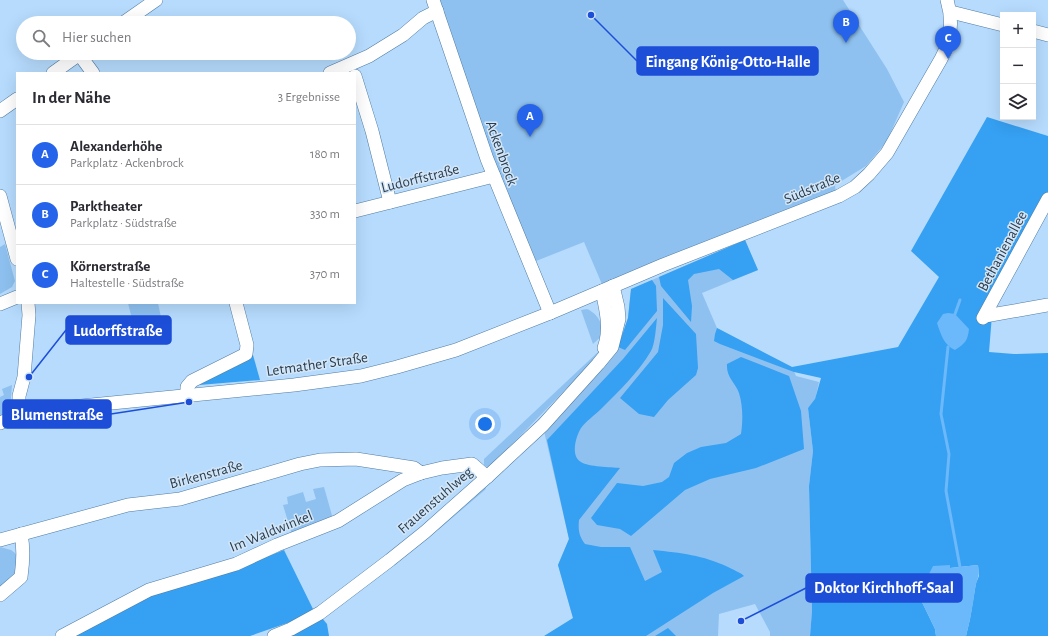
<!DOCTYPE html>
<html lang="de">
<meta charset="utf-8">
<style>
:root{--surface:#fff;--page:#f2f2f3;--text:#2b2b33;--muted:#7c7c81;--line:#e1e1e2;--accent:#2563eb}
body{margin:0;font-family:"Alegreya Sans",sans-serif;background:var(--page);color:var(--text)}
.controls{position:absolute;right:12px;top:12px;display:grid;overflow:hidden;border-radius:0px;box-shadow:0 4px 16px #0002}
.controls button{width:36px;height:36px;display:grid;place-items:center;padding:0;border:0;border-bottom:1px solid var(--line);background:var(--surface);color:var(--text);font:20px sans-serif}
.you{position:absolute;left:485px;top:424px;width:14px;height:14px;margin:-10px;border:3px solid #fff;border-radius:50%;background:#1a73e8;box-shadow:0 0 0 6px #1a73e833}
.badge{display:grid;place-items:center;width:26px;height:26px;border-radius:50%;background:var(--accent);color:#fff;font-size:13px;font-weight:700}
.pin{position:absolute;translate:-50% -33px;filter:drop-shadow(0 1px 2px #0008)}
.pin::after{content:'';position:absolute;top:21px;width:14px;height:12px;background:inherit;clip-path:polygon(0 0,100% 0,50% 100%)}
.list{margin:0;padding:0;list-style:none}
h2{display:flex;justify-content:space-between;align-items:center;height:52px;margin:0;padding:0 16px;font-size:17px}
h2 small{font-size:13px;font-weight:400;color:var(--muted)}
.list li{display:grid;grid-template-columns:26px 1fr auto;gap:12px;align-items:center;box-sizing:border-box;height:60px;padding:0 16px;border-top:1px solid var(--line)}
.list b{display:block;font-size:15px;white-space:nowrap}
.list p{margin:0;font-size:13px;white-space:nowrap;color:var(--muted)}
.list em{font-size:13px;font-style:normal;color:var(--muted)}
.icon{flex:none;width:22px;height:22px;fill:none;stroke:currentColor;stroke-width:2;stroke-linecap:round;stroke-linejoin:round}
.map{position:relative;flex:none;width:1048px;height:636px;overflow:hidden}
.search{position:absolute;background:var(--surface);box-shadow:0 4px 16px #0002;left:16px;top:16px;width:340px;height:44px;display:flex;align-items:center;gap:10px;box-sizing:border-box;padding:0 14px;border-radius:22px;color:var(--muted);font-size:15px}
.panel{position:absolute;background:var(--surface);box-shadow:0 4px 16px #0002;left:16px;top:72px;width:340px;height:232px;border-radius:0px}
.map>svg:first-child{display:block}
.green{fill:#8ec1f0}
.forest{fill:#36a0f2}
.water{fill:#6bb8fa}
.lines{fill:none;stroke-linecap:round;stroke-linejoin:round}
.stream{stroke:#6bb8fa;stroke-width:3}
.minor-casing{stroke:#517ca3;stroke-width:14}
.minor{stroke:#fff;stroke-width:13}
.labels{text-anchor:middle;stroke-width:3;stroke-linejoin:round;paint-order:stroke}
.street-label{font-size:15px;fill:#2a3d4e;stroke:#d3e6f7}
.leader{fill:none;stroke:#1d4ed8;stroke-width:1.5}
.callout-dot{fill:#1d4ed8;stroke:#d3e6f7;stroke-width:1.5}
.callout{fill:#1d4ed8;stroke:#1d4ed8;stroke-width:1.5}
.callout-label{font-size:16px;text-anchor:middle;font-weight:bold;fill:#fff}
</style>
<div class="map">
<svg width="1048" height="636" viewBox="0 0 1048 636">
<rect width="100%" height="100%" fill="#b6dbfd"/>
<g class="green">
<polygon points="436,0 843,0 887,69 904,102 887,141 866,166 835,185 836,194 604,289 584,242 531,263"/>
<polygon points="745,240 758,270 702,293 717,328 792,367 796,376 819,382 815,400 808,408 813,451 809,486 812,611 810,636 770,636 770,632 755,604 719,614 718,636 578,636 558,565 569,539 544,431 602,370 618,347 628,318 631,289"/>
<polygon points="5,244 15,281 12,287 0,294 0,247"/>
<polygon points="128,303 158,303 162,322 134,327"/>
<path d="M 587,309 C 597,313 606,326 600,337 C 599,339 595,342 593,344 L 581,310 Z"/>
<polygon points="598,352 598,356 491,466 487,467 484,465 484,459"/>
<polygon points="12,385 10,410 0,415 0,397 4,395 2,389"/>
<polygon points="484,486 486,489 438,530 436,528"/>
<polygon points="324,487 333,519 292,535 283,505 288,504 287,497 303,492 306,502 316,499 313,489"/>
<polygon points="0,547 11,550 15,553 18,558 15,576 0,588"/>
</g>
<g class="forest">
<polygon points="987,117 1048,136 1048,211 992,315 989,352 1014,354 1048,353 1048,636 966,636 970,619 976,583 979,576 978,565 950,568 950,565 920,598 935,629 936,636 810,636 812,611 809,486 813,451 808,408 815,399 821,378 794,372 720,344 714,341 715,334 717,328 792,367 898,347 939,277 911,251"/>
<polygon points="745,240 758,270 733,280 719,269 694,274 688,280 692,306 691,322 661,286 659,277"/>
<polygon points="652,280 656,286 657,311 625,350 618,347 628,318 631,289"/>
<polygon points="663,298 696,334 698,368 696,375 668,400 654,417 639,414 620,398 658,352 663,325"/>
<path d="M 657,318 C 656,327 655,344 651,351 C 639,372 618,392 601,409 C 595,415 586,421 581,428 C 576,436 570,456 581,462 C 589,467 610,467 620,468 L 579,520 C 578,530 579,536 585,544 L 601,547 L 630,547 L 645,581 L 662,572 L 653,550 C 682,553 702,555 728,567 C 733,570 740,572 744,576 L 713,593 L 646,636 L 544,636 L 573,618 L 558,565 L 569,539 L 547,440 L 623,359 Z"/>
<polygon points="253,355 260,380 199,385"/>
<path d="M 741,357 L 789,376 L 801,411 L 804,449 L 756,468 L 710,479 L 685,490 L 631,536 L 620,529 L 597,525 L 591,518 L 617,483 L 643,486 L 662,482 L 669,477 L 674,463 L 687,453 L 701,447 L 726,443 L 741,434 C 743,421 743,406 739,393 C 735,382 726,377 727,364 Z"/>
<polygon points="284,550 313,609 299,619 250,636 71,636 153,594 261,559"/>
<polygon points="322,618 327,624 329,636 285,636"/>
<polygon points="668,628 676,636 655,636"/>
</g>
<g class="water">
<path d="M 948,313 L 955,314 L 969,329 C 968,340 965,344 955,350 C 944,345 941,335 937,323 L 943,314 Z"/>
<path d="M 950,565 L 950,568 L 978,565 C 980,577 977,578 975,589 C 973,605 970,621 966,636 L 936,636 L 935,629 L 920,598 L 920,576 L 929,574 L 933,566 Z"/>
</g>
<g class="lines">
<g class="stream">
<polyline points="955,314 960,300"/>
<polyline points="948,347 941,414 949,454 946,491 960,567"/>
</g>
<g class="minor-casing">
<g id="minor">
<polyline points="433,0 487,159 550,313"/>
<polyline points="951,12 1003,25"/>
<polyline points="123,23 156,0"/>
<polyline points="1033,31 1048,35"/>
<polyline points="79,54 93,73"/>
<polyline points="53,73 81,53"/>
<polyline points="330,73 369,56 403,35 423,18 437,11"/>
<polyline points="355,76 372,131 390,202"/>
<polyline points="0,111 17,99"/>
<polyline points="0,196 17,259"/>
<polyline points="355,211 494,176"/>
<path d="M 602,291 C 606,309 611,330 604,348"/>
<polyline points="0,304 17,297"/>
<polyline points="985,316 1048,305"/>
<polyline points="983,318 1048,199"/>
<polyline points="187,396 187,387 192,381 246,354 247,345 236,303"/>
<path d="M 22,410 L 33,411 L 61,408 L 294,385 L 361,376 L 397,367 L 456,350 L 550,313 L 663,265 L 839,196 L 855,187 L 869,174 L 887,153 L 941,59 C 951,41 953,20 947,0"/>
<polyline points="22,410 19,403 19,396 24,377 29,315 28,303"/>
<polyline points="0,423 16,416 22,410"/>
<polyline points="0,540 128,505 180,499 300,464 320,460 356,459 414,468 421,473"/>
<path d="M 0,595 L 21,577 C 23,563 24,549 21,534"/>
<polyline points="62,636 149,590 236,564 277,545 338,521 403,480 421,473 442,468 472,464 487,477"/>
<polyline points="274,636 291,629 320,613 390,560 425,532 487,477 543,425 598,364 612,347 619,319 618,307 613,286"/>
</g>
</g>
<use href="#minor" class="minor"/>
</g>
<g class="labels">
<g class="street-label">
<text transform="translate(502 153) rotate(70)" y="5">Ackenbrock</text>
<text transform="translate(420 178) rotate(-14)" y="5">Ludorffstraße</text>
<text transform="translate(812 188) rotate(-23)" y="5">Südstraße</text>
<text transform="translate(1002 251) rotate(-62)" y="5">Bethanienallee</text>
<text transform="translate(317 364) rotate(-8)" y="5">Letmather Straße</text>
<text transform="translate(206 474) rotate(-15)" y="5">Birkenstraße</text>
<text transform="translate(435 500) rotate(-41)" y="5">Frauenstuhlweg</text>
<text transform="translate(271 531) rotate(-22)" y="5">Im Waldwinkel</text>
</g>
</g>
<path class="leader" d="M591 15L637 61M29 377L66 330M189 402L111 414M741 621L806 588"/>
<g class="callout-dot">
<circle cx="591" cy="15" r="4"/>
<circle cx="29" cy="377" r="4"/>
<circle cx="189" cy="402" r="4"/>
<circle cx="741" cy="621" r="4"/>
</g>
<g class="callout">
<rect x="637" y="47" width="181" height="28" rx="4"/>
<rect x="66" y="316" width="105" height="28" rx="4"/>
<rect x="3" y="400" width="108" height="28" rx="4"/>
<rect x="806" y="574" width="156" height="28" rx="4"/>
</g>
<g class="callout-label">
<text x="728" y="67">Eingang König-Otto-Halle</text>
<text x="118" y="336">Ludorffstraße</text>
<text x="57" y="420">Blumenstraße</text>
<text x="884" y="593">Doktor Kirchhoff-Saal</text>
</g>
</svg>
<div class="controls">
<button>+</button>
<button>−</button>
<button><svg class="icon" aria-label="layers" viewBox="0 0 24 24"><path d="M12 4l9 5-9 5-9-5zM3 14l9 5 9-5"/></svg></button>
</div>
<div class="you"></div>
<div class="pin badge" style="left:530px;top:137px">A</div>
<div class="pin badge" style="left:846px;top:43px">B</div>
<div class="pin badge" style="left:948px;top:59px">C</div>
<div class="search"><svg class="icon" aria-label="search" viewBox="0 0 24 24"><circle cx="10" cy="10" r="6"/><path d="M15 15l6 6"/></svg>Hier suchen</div>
<section class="panel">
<h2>In der Nähe<small>3 Ergebnisse</small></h2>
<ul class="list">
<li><span class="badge">A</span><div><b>Alexanderhöhe</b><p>Parkplatz · Ackenbrock</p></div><em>180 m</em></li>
<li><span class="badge">B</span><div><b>Parktheater</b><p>Parkplatz · Südstraße</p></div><em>330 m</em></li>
<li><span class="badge">C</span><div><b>Körnerstraße</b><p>Haltestelle · Südstraße</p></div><em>370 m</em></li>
</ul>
</section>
</div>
